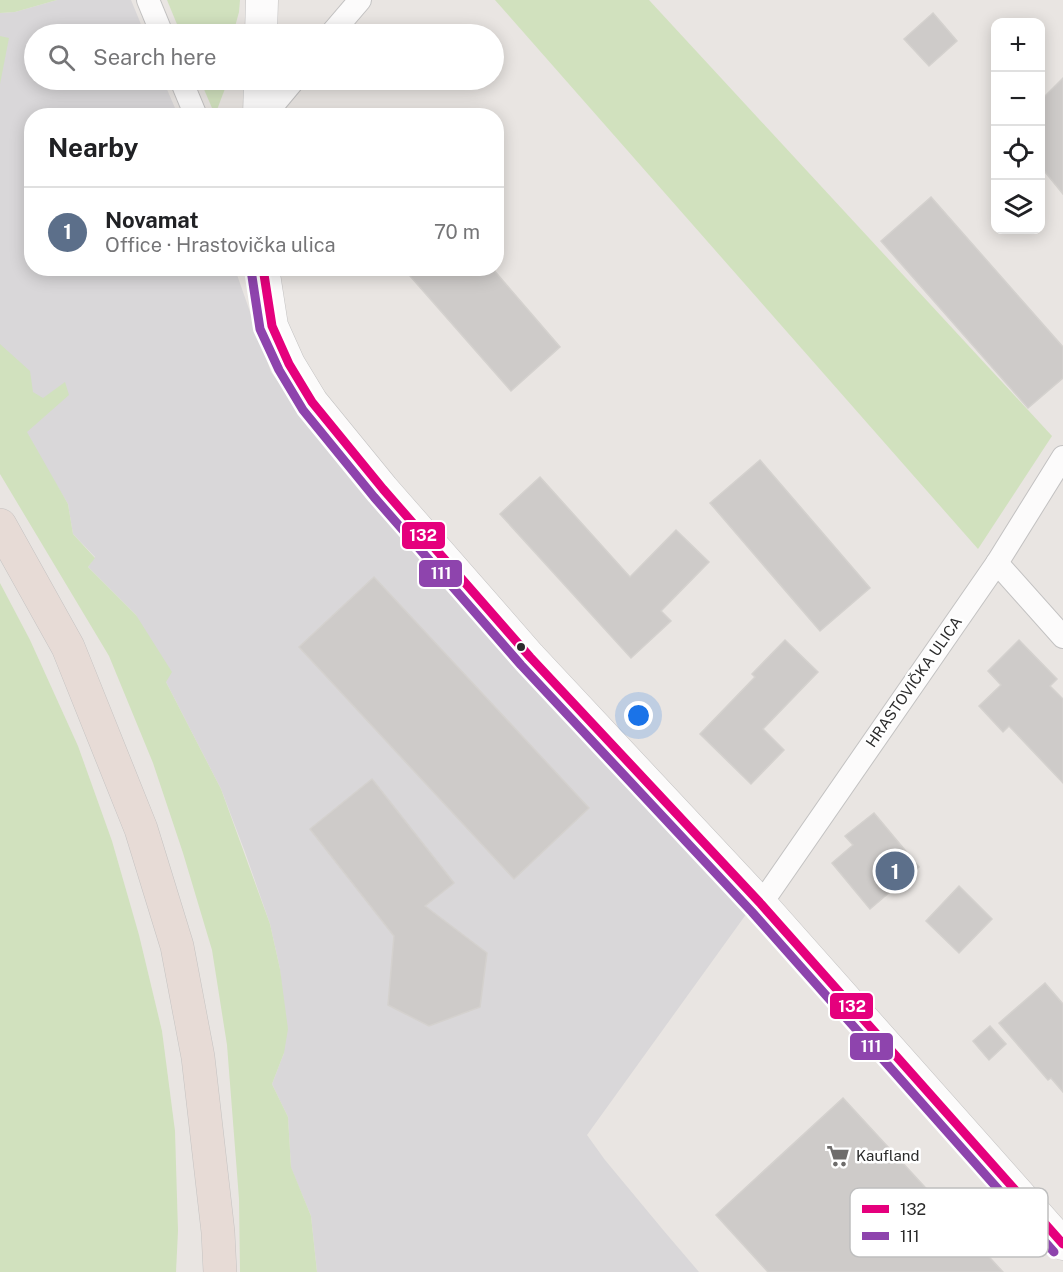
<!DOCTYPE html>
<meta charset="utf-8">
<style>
:root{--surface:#fff;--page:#f2f2f2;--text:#202124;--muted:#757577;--line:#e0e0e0;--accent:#ea580c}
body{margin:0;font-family:"Public Sans",sans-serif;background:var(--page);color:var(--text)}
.controls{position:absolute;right:18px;top:18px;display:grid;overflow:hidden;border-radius:12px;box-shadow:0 3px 15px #0003}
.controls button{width:54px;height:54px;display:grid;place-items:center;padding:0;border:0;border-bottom:2px solid var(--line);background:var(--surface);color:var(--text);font:30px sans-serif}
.you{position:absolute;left:639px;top:716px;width:21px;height:21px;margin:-15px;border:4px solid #fff;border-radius:50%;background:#1a73e8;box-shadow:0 0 0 9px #1a73e833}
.badge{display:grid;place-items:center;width:39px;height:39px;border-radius:50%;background:var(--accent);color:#fff;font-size:20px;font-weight:700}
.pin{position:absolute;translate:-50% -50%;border:3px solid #fff;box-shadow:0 2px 6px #0006}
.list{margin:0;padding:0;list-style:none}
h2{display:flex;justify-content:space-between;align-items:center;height:78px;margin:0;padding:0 24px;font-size:26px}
h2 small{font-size:20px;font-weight:400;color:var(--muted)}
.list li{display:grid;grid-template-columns:39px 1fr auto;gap:18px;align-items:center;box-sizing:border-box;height:90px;padding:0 24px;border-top:2px solid var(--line)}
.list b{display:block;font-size:22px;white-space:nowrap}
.list p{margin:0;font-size:20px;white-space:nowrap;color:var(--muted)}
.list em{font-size:20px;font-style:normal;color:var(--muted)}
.icon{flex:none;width:33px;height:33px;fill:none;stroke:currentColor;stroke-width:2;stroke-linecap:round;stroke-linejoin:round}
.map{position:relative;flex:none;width:1063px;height:1272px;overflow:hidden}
.search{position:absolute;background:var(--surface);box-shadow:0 3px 15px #0003;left:24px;top:24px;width:480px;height:66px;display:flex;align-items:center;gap:15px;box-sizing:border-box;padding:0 21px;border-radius:33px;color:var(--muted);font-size:22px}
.panel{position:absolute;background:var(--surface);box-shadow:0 3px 15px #0003;left:24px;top:108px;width:480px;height:168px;border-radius:24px}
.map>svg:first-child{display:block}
.industrial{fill:#d9d7d9}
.green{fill:#d1e1be}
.building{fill:#cecbc9;stroke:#d4d1ce;stroke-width:1.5}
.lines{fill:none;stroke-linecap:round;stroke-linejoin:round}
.minor-casing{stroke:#c3c2c2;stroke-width:24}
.secondary-casing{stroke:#c3c2c2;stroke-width:33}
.motorway-casing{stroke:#c5c3c2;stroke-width:34}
.minor{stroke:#fcfbfb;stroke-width:22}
.secondary{stroke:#fcfbfb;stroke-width:32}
.motorway{stroke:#e7dbd6;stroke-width:33}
.bus-1-casing{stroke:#fff;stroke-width:14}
.bus-2-casing{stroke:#fff;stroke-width:14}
.bus-1{stroke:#e5007d;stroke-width:9}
.bus-2{stroke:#8e44ad;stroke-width:9}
.bus-dot{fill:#2b2b2b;stroke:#fff;stroke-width:2}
.labels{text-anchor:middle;stroke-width:5;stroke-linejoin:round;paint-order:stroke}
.street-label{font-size:15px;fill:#2b2b2b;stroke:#fff}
.poi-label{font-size:15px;fill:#2b2b2b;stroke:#fff;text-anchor:start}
.key{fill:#fff;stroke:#bfbfbf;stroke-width:1.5}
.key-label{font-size:16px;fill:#2b2b2b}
.line-badge{stroke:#fff;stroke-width:2}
.badge-label{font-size:16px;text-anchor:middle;font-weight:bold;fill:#fff}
</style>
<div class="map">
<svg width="1063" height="1272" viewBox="0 0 1063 1272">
<rect width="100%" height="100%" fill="#e9e5e2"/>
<polygon class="industrial" points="57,0 131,0 145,34 34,34 34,80 163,80 178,115 32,116 32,268 235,269 271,372 314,430 512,654 747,913 587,1135 605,1160 664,1231 699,1272 317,1272 311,1216 291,1168 288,1117 272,1084 284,1053 280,969 270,924 245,852 221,789 166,682 136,615 88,567 95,557 73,534 68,504 0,390 0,13 15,12"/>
<g class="green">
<polygon points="0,0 57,0 15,12 0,13"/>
<polygon points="167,0 240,0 239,12 233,34 181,34"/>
<polygon points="495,0 649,0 1052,436 978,549"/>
<polygon points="0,36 9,38 0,84"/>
<polygon points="200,80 226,80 226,86 215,115"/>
<polygon points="0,344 30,371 33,392 43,398 65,382 69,395 27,432 68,504 73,534 95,558 88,567 136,615 172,672 166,682 221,789 270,924 280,969 288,1029 284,1053 272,1084 288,1117 291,1167 311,1216 317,1272 240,1272 239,1199 227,1045 212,950 183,853 153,763 109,656 0,474"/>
<polygon points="0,583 30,640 78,746 112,841 139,935 162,1031 175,1131 178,1231 176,1272 0,1272"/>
</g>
<g class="building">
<polygon points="933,13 957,41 929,66 904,39"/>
<polygon points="1063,78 1063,194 1041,167 1041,100"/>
<polygon points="931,197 1063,347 1063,378 1028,408 881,241"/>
<polygon points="403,268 492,268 560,347 511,391"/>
<polygon points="760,460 870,588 820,631 710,503"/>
<polygon points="540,477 630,577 676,530 709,562 661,611 671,621 631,658 500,514"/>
<polygon points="374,577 589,808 514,879 299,647"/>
<polygon points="785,640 818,672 763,729 784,750 751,784 700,734 755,677 752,674"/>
<polygon points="1019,640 1057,679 1050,686 1063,699 1063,783 1009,726 1003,732 979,706 1001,685 988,671"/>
<polygon points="372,779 454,883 425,906 487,953 480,1007 429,1026 388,1005 394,936 310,829"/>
<polygon points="874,813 919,867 870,909 832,863 853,845 845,836"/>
<polygon points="959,886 992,919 959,953 926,921"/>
<polygon points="1045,983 1063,1004 1063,1092 1051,1078 1048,1080 999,1023"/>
<polygon points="990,1026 1006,1044 989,1060 973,1041"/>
<polygon points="843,1098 1003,1272 768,1272 716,1215"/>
</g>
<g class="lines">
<g class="minor-casing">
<g id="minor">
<polyline points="148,0 162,34"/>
<polyline points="331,34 360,0"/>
<polyline points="181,80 196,116"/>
<polyline points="264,116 294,80"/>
<polyline points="997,563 1063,637"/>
<polyline points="761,904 997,563 1063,457"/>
</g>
</g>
<g class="secondary-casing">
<g id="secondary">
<polyline points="261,34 262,0"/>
<polyline points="259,116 260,80"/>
<polyline points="263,268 272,326 289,364 312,402 383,489 530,657 761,904 1063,1244"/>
</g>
</g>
<g class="motorway-casing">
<polyline id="motorway" points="0,525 68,647 141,829 177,946 198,1057 218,1232 220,1272"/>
</g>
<use href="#minor" class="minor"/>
<use href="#secondary" class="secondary"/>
<use href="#motorway" class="motorway"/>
<g class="bus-1-casing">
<polyline id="bus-1" points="263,268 272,326 289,364 312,402 383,489 530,657 761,904 1063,1244"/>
</g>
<g class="bus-2-casing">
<polyline id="bus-2" points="251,270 260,329 279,370 303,410 374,497 521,665 752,912 1054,1252"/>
</g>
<use href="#bus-1" class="bus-1"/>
<use href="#bus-2" class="bus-2"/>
</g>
<defs>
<g id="supermarket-bare" transform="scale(1.8)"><path d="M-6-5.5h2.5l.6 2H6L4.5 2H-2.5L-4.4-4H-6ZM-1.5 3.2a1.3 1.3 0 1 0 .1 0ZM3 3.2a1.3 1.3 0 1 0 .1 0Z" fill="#6e6c6b" stroke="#fff" stroke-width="2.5" paint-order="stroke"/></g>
</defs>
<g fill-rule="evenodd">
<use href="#supermarket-bare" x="838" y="1156"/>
</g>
<circle class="bus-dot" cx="521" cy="647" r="5"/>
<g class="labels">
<g class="street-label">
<text transform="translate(914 682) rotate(-55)" y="5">HRASTOVIČKA ULICA</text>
</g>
<g class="poi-label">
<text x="856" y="1161">Kaufland</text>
</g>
</g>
<rect x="850" y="1188" width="198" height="69" rx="9" class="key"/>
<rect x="862" y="1205" width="27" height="8" fill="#e5007d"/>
<rect x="862" y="1232" width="27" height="8" fill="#8e44ad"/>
<g class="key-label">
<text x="900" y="1215">132</text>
<text x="900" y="1242">111</text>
</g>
<g class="line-badge">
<rect x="401" y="521" width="45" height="29" rx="6" fill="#e5007d"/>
<rect x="418" y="559" width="45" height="29" rx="6" fill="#8e44ad"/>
<rect x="829" y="992" width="45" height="28" rx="6" fill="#e5007d"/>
<rect x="849" y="1032" width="45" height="29" rx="6" fill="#8e44ad"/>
</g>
<g class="badge-label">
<text x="423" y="541">132</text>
<text x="441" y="579">111</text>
<text x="852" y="1012">132</text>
<text x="871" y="1052">111</text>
</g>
</svg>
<div class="controls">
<button>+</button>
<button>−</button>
<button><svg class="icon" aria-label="locate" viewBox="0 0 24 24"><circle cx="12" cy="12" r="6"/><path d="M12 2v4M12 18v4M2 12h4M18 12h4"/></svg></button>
<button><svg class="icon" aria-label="layers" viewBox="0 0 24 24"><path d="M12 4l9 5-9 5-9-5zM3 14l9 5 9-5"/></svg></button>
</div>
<div class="you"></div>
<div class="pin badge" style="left:895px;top:871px;background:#5c6f8a">1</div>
<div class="search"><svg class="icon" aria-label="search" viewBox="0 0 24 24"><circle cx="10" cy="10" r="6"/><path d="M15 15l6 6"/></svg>Search here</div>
<section class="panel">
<h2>Nearby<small></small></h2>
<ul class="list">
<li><span class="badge" style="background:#5c6f8a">1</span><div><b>Novamat</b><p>Office · Hrastovička ulica</p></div><em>70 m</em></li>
</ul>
</section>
</div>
